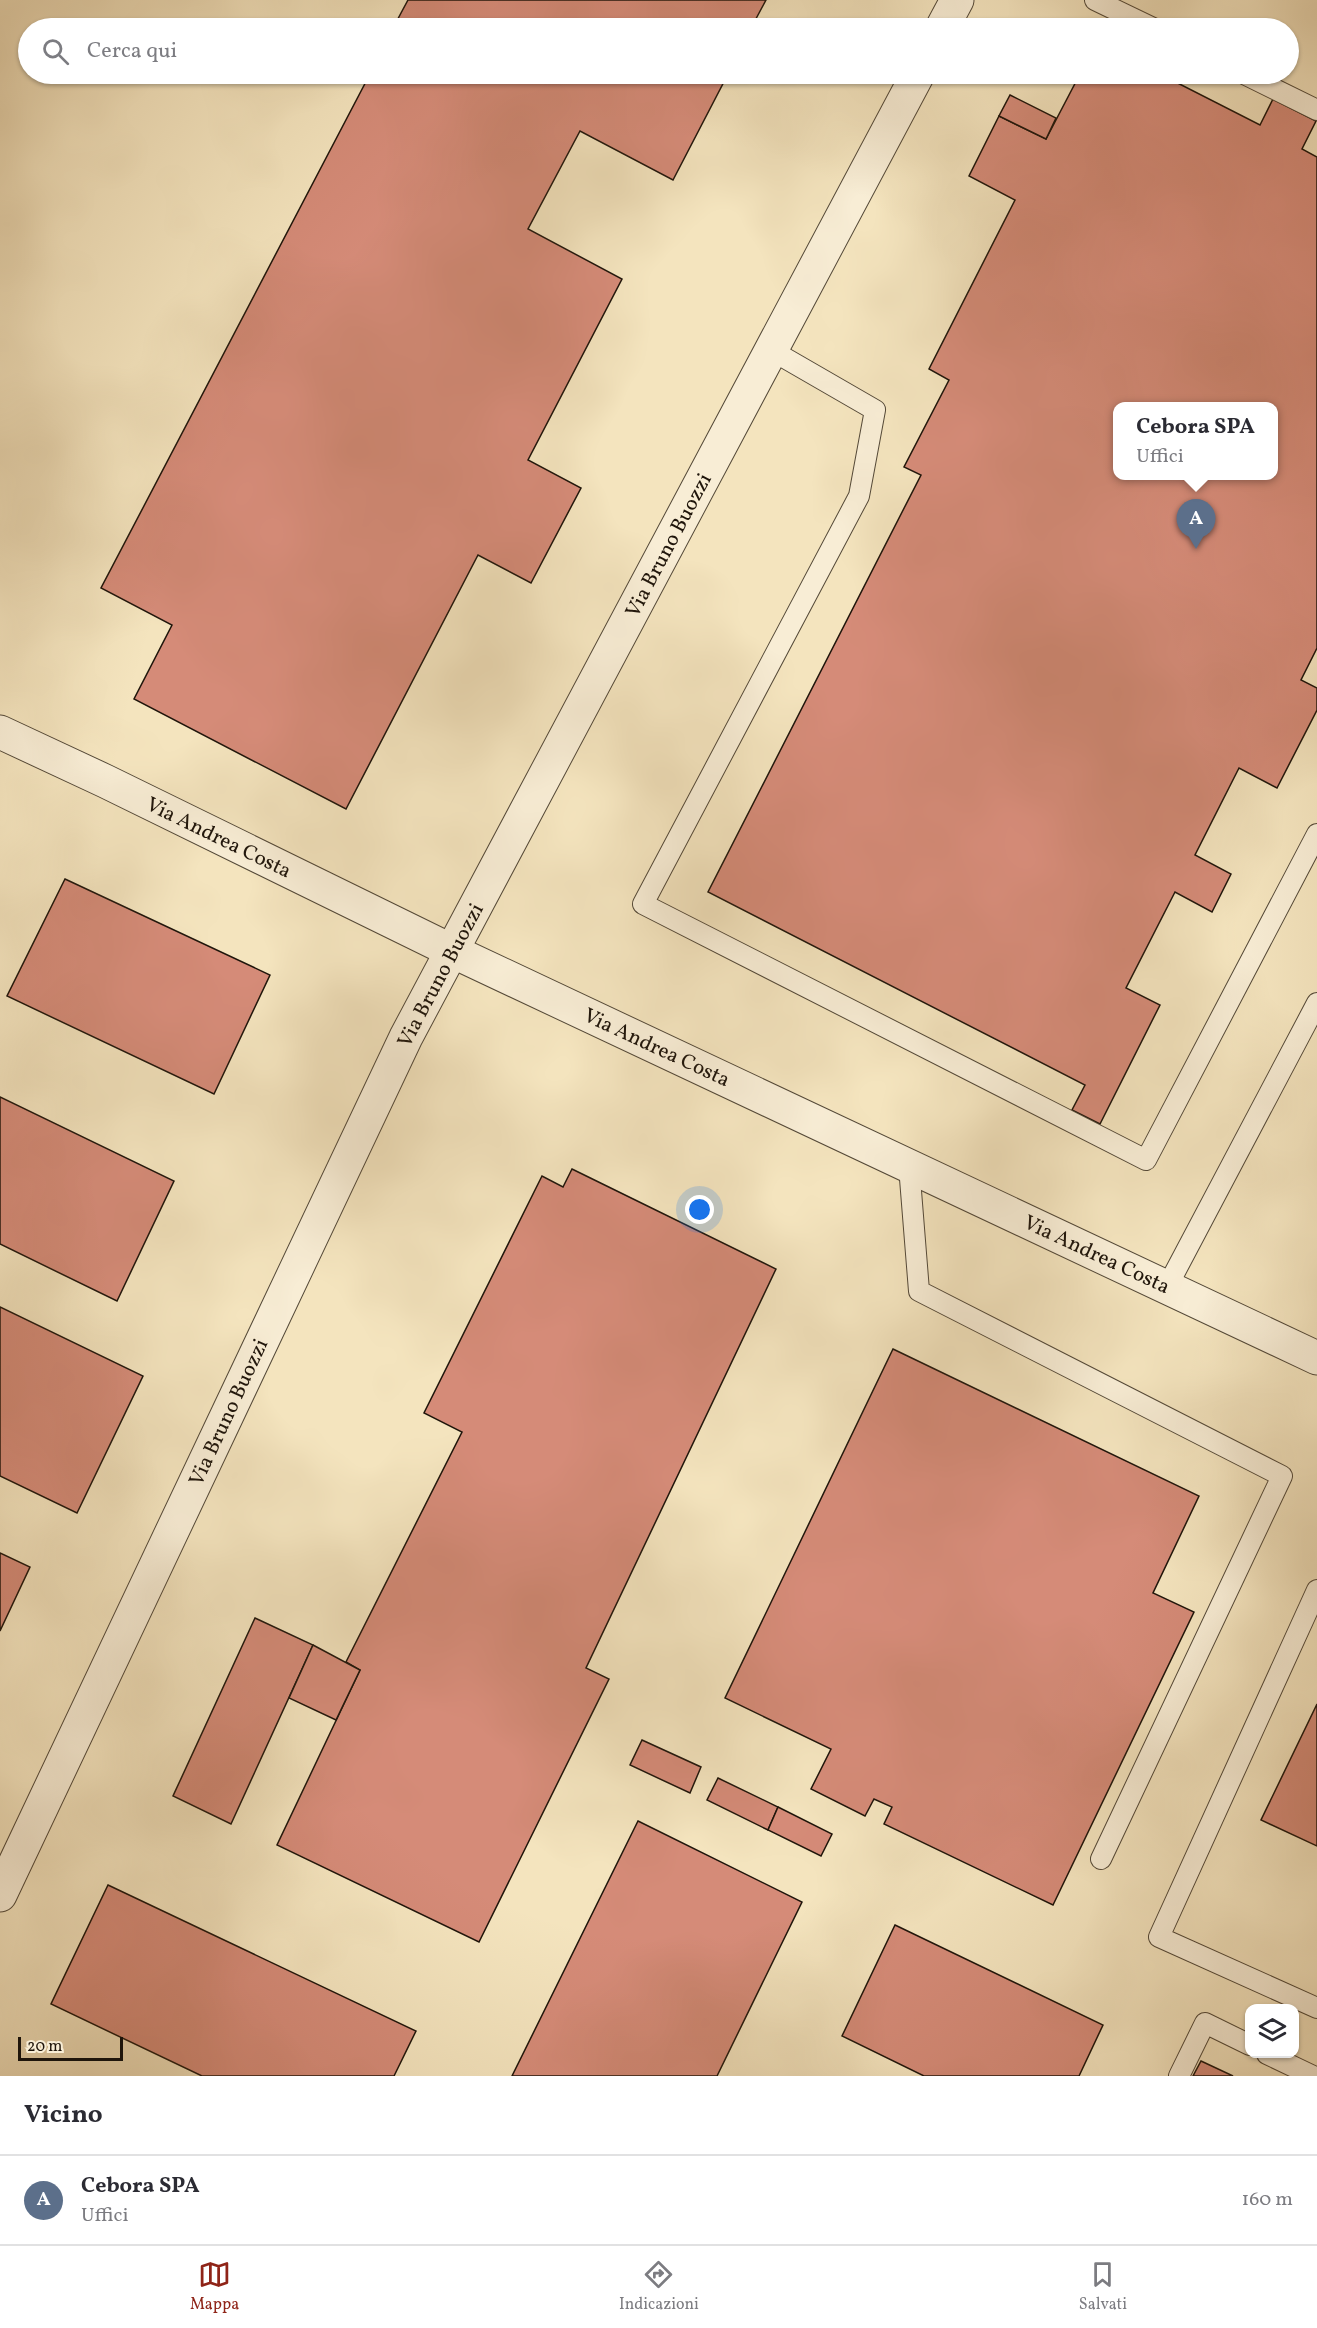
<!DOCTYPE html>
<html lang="it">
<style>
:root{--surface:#fff;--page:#f7f7f7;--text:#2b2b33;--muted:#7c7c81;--line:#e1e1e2;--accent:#8f2418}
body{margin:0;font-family:Vollkorn,serif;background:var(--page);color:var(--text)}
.controls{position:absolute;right:18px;bottom:18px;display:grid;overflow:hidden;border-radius:12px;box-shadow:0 2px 4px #0004}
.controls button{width:54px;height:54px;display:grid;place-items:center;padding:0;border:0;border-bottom:2px solid var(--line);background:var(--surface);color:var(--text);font:30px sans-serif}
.scale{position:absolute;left:18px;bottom:15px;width:105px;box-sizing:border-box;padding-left:6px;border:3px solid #1f150b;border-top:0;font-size:16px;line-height:21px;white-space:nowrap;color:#1f150b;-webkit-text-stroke:4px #f8edd5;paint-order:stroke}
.you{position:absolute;left:700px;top:1210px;width:21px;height:21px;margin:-15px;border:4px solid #fff;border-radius:50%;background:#1a73e8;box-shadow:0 0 0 9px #1a73e833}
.badge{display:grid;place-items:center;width:39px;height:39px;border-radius:50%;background:var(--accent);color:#fff;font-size:20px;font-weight:700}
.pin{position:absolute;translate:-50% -50px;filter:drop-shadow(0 2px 3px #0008)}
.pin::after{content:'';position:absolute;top:32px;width:21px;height:18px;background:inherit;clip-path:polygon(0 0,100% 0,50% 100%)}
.popup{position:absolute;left:1113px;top:402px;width:165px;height:78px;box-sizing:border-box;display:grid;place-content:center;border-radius:12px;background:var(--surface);filter:drop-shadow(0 2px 4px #0005);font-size:20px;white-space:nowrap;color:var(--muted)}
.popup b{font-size:22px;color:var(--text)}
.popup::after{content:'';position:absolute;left:50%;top:100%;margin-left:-12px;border:12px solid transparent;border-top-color:var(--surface)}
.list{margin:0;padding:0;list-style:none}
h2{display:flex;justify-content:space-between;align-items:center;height:78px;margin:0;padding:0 24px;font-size:26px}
h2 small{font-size:20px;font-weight:400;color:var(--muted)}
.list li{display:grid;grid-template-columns:39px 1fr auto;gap:18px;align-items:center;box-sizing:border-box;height:90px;padding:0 24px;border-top:2px solid var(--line)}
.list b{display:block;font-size:22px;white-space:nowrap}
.list p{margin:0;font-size:20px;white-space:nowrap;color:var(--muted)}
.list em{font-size:20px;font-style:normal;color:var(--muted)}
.icon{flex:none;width:33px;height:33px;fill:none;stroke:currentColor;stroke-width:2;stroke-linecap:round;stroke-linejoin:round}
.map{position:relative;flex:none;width:1317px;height:2076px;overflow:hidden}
.search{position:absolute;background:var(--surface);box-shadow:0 2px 4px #0004;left:18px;right:18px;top:18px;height:66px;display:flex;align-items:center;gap:15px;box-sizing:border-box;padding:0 21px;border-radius:33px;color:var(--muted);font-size:22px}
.sheet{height:168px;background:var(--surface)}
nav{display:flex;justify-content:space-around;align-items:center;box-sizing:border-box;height:84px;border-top:2px solid var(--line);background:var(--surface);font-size:16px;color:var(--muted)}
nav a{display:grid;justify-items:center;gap:3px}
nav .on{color:var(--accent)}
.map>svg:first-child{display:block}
.building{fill:#d58b78;stroke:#1f150b;stroke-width:1.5;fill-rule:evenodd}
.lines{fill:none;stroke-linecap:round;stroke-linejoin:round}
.lane-casing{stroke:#544938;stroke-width:22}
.street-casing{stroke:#544938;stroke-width:35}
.lane{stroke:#f8edd5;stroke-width:20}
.street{stroke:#f8edd5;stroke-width:33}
.labels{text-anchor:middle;stroke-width:6;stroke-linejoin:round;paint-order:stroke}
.street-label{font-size:21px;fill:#1f150b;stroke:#f8edd5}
</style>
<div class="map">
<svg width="1317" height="2076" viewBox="0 0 1317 2076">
<rect width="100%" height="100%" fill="#f4e4be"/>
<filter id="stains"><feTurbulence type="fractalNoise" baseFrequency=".00333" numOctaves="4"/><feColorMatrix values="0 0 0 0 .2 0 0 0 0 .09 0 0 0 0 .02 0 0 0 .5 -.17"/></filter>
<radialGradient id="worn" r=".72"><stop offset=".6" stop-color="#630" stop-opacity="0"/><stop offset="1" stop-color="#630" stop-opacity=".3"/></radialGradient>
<g class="building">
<polygon points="408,0 766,0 751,28 393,28"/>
<polygon points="370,74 728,74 673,180 580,131 528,229 622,279 528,460 581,488 531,583 478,555 346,809 134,699 172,625 101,588"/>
<path d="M 1080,74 L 1160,74 L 1260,125 L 1273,99 L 1316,121 L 1302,149 L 1317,157 L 1317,648 L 1301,680 L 1317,688 L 1317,710 L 1277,788 L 1239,768 L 1195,855 L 1231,874 L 1212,912 L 1175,892 L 1126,988 L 1160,1005 L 1100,1124 L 1072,1110 L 1085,1085 L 708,892 L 921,475 L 904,467 L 949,380 L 929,369 L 1015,200 L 969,176 L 999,116 L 1046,139 ZM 1118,406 L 1274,406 L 1274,476 L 1118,476 Z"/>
<polygon points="1010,95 1056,118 1046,139 999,116"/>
<polygon points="65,879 270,975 214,1094 7,996"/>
<polygon points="0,1097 174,1181 117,1301 0,1244"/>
<polygon points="572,1169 776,1269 586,1668 609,1679 479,1942 277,1845 360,1670 346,1662 462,1432 424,1413 542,1176 563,1187"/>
<polygon points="0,1307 143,1376 77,1513 0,1476"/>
<polygon points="893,1349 1199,1496 1153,1593 1194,1612 1053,1905 884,1824 892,1807 874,1799 865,1816 811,1789 831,1749 725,1698"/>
<polygon points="0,1553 30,1567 0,1631"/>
<polygon points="255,1618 313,1645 231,1824 173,1796"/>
<polygon points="313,1645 360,1670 336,1720 289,1698"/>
<polygon points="1317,1704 1317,1846 1261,1820"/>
<polygon points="642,1740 701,1767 690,1793 630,1765"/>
<polygon points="718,1778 778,1807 768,1830 707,1800"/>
<polygon points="778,1807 832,1834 821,1856 768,1830"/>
<polygon points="638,1821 802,1902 717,2076 512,2076"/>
<polygon points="108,1885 416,2031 394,2076 202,2076 51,2004"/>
<polygon points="895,1925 1103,2025 1079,2076 924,2076 842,2036"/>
<polygon points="1201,2061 1233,2076 1193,2076"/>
</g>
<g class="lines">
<g class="lane-casing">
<g id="lane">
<polyline points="1095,0 1153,28"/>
<polyline points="1244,74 1317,110"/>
<polyline points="771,350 875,410 859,496 643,904 1146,1160 1317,834"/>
<polyline points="909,1166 919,1291 1282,1476 1101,1859"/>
<polyline points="1167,1287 1317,1003"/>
<polyline points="1317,1590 1159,1937 1317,2008"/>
<polyline points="1267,2054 1313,2076"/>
<polyline points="1179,2076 1205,2023 1250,2045"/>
</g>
</g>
<g class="street-casing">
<g id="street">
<polyline points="942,28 957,0"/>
<polyline points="0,732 105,781 452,951 1317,1358"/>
<polyline points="0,1895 406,1037 918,74"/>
</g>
</g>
<use href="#lane" class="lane"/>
<use href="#street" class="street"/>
</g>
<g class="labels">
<g class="street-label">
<text transform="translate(668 545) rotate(-62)" y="7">Via Bruno Buozzi</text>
<text transform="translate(219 837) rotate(26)" y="7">Via Andrea Costa</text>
<text transform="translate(440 975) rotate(-62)" y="7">Via Bruno Buozzi</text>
<text transform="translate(657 1047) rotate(25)" y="7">Via Andrea Costa</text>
<text transform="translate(1097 1254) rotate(25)" y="7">Via Andrea Costa</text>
<text transform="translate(228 1412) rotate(-65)" y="7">Via Bruno Buozzi</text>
</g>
</g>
<rect width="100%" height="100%" filter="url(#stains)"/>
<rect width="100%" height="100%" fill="url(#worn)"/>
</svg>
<div class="controls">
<button><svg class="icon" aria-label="layers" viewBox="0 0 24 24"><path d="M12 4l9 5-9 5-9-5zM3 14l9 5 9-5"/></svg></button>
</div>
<div class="scale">20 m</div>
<div class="you"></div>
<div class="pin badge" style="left:1196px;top:549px;background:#5c6f8a">A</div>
<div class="popup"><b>Cebora SPA</b>Uffici</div>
<div class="search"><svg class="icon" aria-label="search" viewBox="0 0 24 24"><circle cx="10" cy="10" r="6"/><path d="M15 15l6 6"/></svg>Cerca qui</div>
</div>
<section class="sheet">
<h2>Vicino<small></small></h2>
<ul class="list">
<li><span class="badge" style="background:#5c6f8a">A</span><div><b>Cebora SPA</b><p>Uffici</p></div><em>160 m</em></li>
</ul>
</section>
<nav>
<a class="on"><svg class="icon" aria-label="map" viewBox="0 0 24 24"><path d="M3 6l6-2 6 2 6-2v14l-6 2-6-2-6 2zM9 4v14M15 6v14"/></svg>Mappa</a>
<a><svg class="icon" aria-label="directions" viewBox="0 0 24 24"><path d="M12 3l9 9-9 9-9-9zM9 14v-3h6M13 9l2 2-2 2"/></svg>Indicazioni</a>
<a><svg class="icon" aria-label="saved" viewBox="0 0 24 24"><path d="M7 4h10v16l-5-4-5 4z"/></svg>Salvati</a>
</nav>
